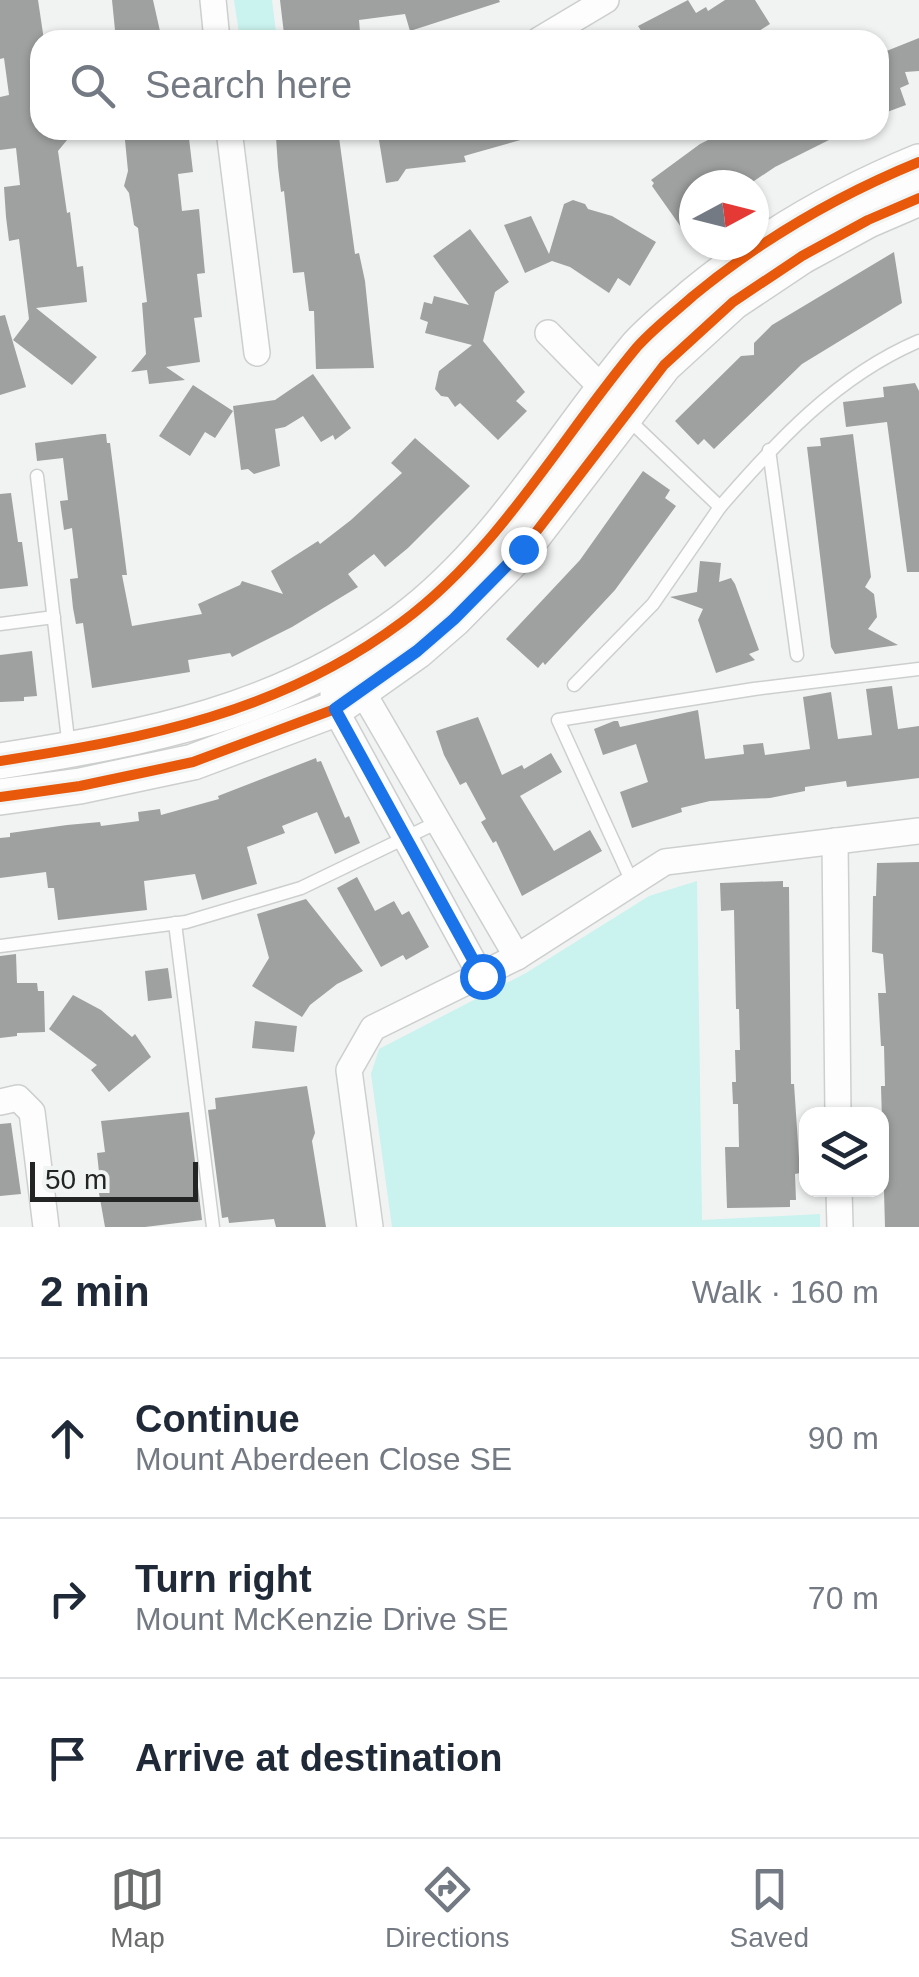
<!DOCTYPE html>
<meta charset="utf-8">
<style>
:root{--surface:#fff;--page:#f6f6f7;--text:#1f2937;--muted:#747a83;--line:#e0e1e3;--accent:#6b6c6c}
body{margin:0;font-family:Arial,sans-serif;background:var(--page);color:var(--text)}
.controls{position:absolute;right:30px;bottom:30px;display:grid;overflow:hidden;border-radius:20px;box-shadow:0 2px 8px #0004}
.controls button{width:90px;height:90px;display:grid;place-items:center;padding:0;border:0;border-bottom:2px solid var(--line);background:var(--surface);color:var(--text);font:50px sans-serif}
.compass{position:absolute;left:679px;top:170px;width:90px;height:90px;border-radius:50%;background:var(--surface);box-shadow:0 2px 8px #0004;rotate:83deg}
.scale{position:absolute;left:30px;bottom:25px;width:168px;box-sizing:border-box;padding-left:10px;border:5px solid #232424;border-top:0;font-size:28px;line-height:35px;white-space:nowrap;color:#232424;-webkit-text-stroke:8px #f0f4f3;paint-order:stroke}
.stop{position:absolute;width:30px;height:30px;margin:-22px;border:8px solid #1a73e8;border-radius:50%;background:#fff}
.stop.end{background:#1a73e8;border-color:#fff;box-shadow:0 2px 10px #0008}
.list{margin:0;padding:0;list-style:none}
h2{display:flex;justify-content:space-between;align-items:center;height:130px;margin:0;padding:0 40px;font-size:42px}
h2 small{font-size:32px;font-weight:400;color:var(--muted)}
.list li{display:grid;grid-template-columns:65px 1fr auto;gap:30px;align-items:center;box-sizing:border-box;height:160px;padding:0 40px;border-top:2px solid var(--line)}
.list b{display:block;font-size:38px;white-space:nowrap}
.list p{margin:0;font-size:32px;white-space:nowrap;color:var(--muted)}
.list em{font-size:32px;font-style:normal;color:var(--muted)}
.icon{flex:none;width:55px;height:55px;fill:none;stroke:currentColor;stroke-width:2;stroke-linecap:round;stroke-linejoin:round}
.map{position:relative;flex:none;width:919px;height:1227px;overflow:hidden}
.search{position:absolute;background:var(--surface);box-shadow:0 2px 8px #0004;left:30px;right:30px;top:30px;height:110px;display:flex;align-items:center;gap:25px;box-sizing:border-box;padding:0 35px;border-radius:30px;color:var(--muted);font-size:38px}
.sheet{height:610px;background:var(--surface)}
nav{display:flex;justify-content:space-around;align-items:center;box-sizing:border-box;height:140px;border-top:2px solid var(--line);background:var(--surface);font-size:28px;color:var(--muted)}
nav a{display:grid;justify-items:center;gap:5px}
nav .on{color:var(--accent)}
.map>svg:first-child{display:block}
.green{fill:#caf2ee}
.building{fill:#9fa0a0}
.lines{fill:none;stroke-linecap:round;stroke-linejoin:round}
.lane-casing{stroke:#cdcfce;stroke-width:15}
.street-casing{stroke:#cdcfce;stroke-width:28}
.secondary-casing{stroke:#cdcfce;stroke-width:38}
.lane{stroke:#fdfdfd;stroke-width:12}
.street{stroke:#fdfdfd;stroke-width:25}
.secondary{stroke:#fdfdfd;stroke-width:35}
.cycleway-casing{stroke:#f0f4f3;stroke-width:16}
.cycleway{stroke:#e8590c;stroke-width:10}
.route{stroke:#1a73e8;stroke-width:12}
</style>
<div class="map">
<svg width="919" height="1227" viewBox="0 0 919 1227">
<rect width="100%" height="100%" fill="#f1f3f2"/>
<g class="green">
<polygon points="234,0 272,0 277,40 240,40"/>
<polygon points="697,881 702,1220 820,1214 820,1227 392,1227 371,1074 379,1049 526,973 649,896"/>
</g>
<g class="building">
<polygon points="0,0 38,0 44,40 40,40 40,130 55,130 56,136 72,134 58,151 67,213 70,212 77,267 83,266 87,302 36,308 97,357 72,385 13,340 29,319 19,239 9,241 6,217 4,187 20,185 16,148 0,150 0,97 9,95 4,58 0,59"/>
<polygon points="112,0 153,0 162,40 116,40"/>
<polygon points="280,0 499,0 500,2 410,31 405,14 359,20 360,32 329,36 329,40 305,40 305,36 290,38 284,34"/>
<polygon points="688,0 696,13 706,7 708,11 725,0 755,0 770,24 745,40 647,40 638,26"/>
<polygon points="919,38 919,71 905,72 909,84 900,88 906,105 879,115 879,54"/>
<polygon points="124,130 188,130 193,172 178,174 182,211 199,209 205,273 197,274 202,317 194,318 200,362 166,367 185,380 149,384 147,370 131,372 146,354 142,303 147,302 138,228 134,225 129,193 124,186 128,171"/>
<polygon points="298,130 338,130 355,254 359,253 365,281 374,368 316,369 314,311 309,311 304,272 293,273 284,191 281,192 278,167 276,137 299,134"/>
<polygon points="387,130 538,130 538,135 464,156 466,162 406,169 398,181 386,183 378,134 388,133"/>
<polygon points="728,130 849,130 775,167 748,185 694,185 694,222 681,227 652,186 654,183 651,180 700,144"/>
<polygon points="573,200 585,204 588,209 612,216 656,242 630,286 618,278 609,293 570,267 552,261 525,273 504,225 531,216 549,254 564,204"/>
<polygon points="470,229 509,282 495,292 483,341 525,392 516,401 527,411 498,440 460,403 455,407 448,397 441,396 435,389 439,371 472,345 425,333 428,322 420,319 424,302 432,304 434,296 469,305 433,256"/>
<polygon points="894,252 902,303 802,364 714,449 704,439 698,445 675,421 741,356 754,355 754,343 772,325"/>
<polygon points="5,315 26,387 0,395 0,316"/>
<polygon points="313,374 351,428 335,440 333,435 321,442 303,416 285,427 275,429 280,466 254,474 248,469 241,470 233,406 275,400"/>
<polygon points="915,383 919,391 919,572 907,572 887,422 846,427 843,402 884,397 883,387"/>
<polygon points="193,385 233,411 215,438 205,432 190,456 159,436"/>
<polygon points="102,434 106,434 107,443 110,443 127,575 122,575 132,626 202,614 198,604 240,585 242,581 283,594 271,571 318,541 320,544 351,520 402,473 391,463 415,438 470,486 408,548 385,567 374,554 348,574 358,587 292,627 232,657 230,653 188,660 190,672 92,688 83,623 76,624 73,608 70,579 78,578 72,528 64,530 60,501 68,500 63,458 37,461 35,443"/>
<polygon points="853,434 871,577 865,587 874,594 877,617 868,629 898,645 835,654 831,647 807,447 821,446 820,438"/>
<polygon points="643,471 670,490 665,498 676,506 615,590 545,665 543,662 538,668 506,639 580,560"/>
<polygon points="11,493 18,542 22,542 28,586 0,589 0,494"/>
<polygon points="700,561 721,563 719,582 731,578 735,584 759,650 749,654 755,660 716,673 698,620 703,609 670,597 697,592"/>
<polygon points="32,651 37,696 24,697 24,701 0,702 0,655"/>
<polygon points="892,686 898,729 919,726 919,778 847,787 846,781 805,787 805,791 770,798 710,801 681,808 682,812 632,828 620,792 648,782 636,744 603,755 594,729 614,721 618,721 620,727 698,710 705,759 744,754 743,745 763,743 765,755 810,749 803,697 831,692 838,739 872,735 866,689"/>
<polygon points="478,717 502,775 522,765 524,769 551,753 562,772 520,796 554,851 590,830 602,851 522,896 496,841 493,843 481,822 486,819 466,782 460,785 444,755 436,731"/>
<polygon points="316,758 317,762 321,761 345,818 349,816 360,843 335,854 317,812 282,826 285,833 247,847 257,884 202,900 195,874 144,881 147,910 58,920 54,888 48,888 46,872 0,878 0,838 10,837 10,833 67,825 100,822 101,826 139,821 138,812 160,809 161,815 219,799 218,796"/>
<polygon points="919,862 919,1227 885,1227 881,1086 885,1086 884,1046 881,1046 878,993 886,993 883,954 872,952 873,896 876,896 877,863"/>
<polygon points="357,877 375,911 394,901 402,915 409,911 429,947 406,960 403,955 381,967 337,888"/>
<polygon points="783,881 783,887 789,887 791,1084 794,1084 800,1173 795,1174 796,1200 790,1200 790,1207 727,1208 725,1147 739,1147 738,1104 733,1104 732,1082 736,1082 735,1050 740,1050 739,1009 736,1009 734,910 721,911 720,883"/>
<polygon points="306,899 363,971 337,984 310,1005 302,1017 252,986 269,958 257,914"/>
<polygon points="16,954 17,983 37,983 38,991 44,991 45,1032 17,1033 17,1036 0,1038 0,956"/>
<polygon points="168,968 172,998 148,1001 145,971"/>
<polygon points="73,995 101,1010 132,1037 135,1034 151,1057 109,1092 91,1070 97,1065 49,1029"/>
<polygon points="255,1021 297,1026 294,1052 252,1048"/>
<polygon points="307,1086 315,1133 312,1141 326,1227 276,1227 274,1219 229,1223 228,1217 222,1218 208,1110 216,1109 215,1098"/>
<polygon points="189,1112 202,1220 145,1227 105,1227 97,1182 100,1182 97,1153 105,1152 101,1121"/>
<polygon points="11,1123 21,1194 0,1196 0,1124"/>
</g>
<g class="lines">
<g class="lane-casing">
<g id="lane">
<path d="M 627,418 L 720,507 C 777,441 837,376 919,341"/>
<polyline points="769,450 797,655"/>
<polyline points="37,476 69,748"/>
<polyline points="0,624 54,617"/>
<polyline points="574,685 653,604 720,507"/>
<polyline points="632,882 558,720 754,689 919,669"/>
<polyline points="175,923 213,1227"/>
<polyline points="0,946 186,922 301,888 438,822"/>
</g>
</g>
<g class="street-casing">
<g id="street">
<polyline points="213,0 217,40"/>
<polyline points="539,40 606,0"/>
<polyline points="229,130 257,353"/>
<polyline points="548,333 603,389"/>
<polyline points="329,668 362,691 517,957"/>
<polyline points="333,693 335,709 481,976"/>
<polyline points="835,841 838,1114"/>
<polyline points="0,1102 18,1098 32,1112 46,1227"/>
<polyline points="839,1190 840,1227"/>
<polyline points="370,1227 349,1070 373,1028 517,957 665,862 919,831"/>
</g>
</g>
<g class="secondary-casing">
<g id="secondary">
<path d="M 0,761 C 147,738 280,713 402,622 C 500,549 560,439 637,347 C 654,328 674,313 693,296 C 762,239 836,196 919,162"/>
<polyline points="0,797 80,786 193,762 335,709 417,651 454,619 523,549 664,365 733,302 802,256 868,220 919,198"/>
</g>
</g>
<use href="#lane" class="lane"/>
<use href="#street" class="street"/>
<use href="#secondary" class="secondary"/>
<g class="cycleway-casing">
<g id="cycleway">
<path d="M 0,761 C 147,738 280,713 402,622 C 500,549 560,439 637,347 C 654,328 674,313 693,296 C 762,239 836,196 919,162"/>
<polyline points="0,797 80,786 193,762 335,709 417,651 454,619 523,549 664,365 733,302 802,256 868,220 919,198"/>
</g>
</g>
<use href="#cycleway" class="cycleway"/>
</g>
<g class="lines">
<polyline class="route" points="482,976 335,709 417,651 454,619 523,549"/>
</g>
</svg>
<div class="controls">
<button><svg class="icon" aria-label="layers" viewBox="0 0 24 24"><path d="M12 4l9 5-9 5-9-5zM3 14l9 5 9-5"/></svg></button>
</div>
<svg class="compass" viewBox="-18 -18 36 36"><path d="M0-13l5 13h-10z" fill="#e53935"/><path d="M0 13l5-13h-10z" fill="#747a83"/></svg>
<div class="scale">50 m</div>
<div class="stop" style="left:482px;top:976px"></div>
<div class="stop end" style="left:523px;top:549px"></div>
<div class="search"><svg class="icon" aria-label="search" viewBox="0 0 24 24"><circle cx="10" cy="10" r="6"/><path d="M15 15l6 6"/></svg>Search here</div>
</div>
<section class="sheet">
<h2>2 min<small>Walk · 160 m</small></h2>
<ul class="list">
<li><svg class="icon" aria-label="ahead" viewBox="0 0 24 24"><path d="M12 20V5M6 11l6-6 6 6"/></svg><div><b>Continue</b><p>Mount Aberdeen Close SE</p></div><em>90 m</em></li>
<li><svg class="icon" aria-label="right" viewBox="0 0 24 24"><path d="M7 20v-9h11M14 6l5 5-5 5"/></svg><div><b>Turn right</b><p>Mount McKenzie Drive SE</p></div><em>70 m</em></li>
<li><svg class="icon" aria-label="arrive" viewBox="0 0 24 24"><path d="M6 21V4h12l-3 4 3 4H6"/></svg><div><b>Arrive at destination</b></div></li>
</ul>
</section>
<nav>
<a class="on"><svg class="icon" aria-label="map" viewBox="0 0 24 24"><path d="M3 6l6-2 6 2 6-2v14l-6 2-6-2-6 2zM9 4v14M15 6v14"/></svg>Map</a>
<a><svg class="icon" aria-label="directions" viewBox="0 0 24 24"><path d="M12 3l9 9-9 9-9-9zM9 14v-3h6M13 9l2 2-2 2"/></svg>Directions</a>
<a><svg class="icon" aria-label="saved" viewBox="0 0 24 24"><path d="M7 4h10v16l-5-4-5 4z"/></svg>Saved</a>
</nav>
